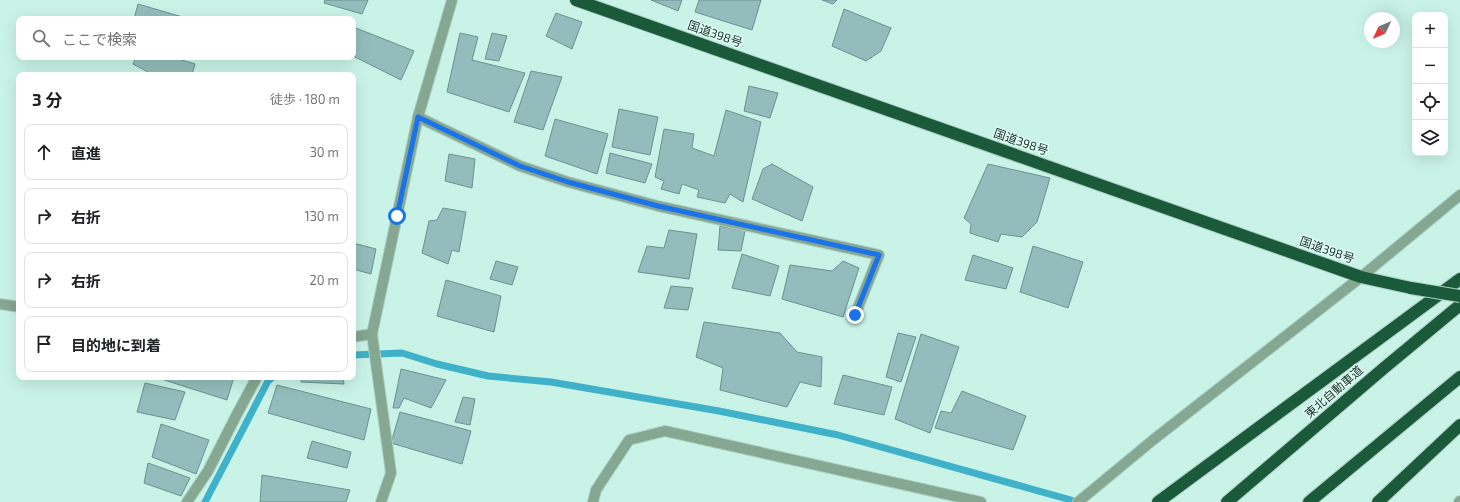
<!DOCTYPE html>
<html lang="ja">
<meta charset="utf-8">
<style>
:root{--surface:#fff;--page:#f6f6f6;--text:#202124;--muted:#757577;--line:#e0e0e0}
body{margin:0;font-family:"Exo 2","Noto Sans JP",sans-serif;background:var(--page);color:var(--text)}
.controls{position:absolute;right:12px;top:12px;display:grid;overflow:hidden;border-radius:8px;box-shadow:0 4px 16px #0002}
.controls button{width:36px;height:36px;display:grid;place-items:center;padding:0;border:0;border-bottom:1px solid var(--line);background:var(--surface);color:var(--text);font:20px sans-serif}
.compass{position:absolute;left:1364px;top:12px;width:36px;height:36px;border-radius:50%;background:var(--surface);box-shadow:0 4px 16px #0002;rotate:226deg}
.stop{position:absolute;width:12px;height:12px;margin:-9px;border:3px solid #1a73e8;border-radius:50%;background:#fff}
.stop.end{background:#1a73e8;border-color:#fff;box-shadow:0 1px 4px #0008}
.list{margin:0;padding:0;list-style:none}
h2{display:flex;justify-content:space-between;align-items:center;height:52px;margin:0;padding:0 16px;font-size:17px}
h2 small{font-size:13px;font-weight:400;color:var(--muted)}
.list li{display:grid;grid-template-columns:26px 1fr auto;gap:12px;align-items:center;box-sizing:border-box;height:56px;margin:0 8px 8px;padding:0 8px;border:1px solid var(--line);border-radius:8px}
.list b{display:block;font-size:15px;white-space:nowrap}
.list em{font-size:13px;font-style:normal;color:var(--muted)}
.icon{flex:none;width:22px;height:22px;fill:none;stroke:currentColor;stroke-width:2;stroke-linecap:round;stroke-linejoin:round}
.map{position:relative;flex:none;width:1460px;height:502px;overflow:hidden}
.search{position:absolute;background:var(--surface);box-shadow:0 4px 16px #0002;left:16px;top:16px;width:340px;height:44px;display:flex;align-items:center;gap:10px;box-sizing:border-box;padding:0 14px;border-radius:8px;color:var(--muted);font-size:15px}
.panel{position:absolute;background:var(--surface);box-shadow:0 4px 16px #0002;left:16px;top:72px;width:340px;height:308px;border-radius:8px}
.map>svg:first-child{display:block}
.lines{fill:none;stroke-linecap:round;stroke-linejoin:round}
.stream{stroke:#3fb2c9;stroke-width:7}
.building{fill:#93bdbc;stroke:#699291}
.lane-casing{stroke:#acd0c6;stroke-width:12}
.street-casing{stroke:#acd0c6;stroke-width:12}
.highway-casing{stroke:#acd0c6;stroke-width:14}
.lane{stroke:#86a792;stroke-width:10}
.street{stroke:#86a792;stroke-width:10}
.highway{stroke:#1a5939;stroke-width:12}
.highway-bridge-casing{stroke:#acd0c6;stroke-width:14;stroke-linecap:butt}
.highway-bridge{stroke:#1a5939;stroke-width:12}
.route{stroke:#1a73e8;stroke-width:5}
.labels{text-anchor:middle;stroke-width:3;stroke-linejoin:round;paint-order:stroke}
.street-label{font-size:12px;fill:#22322d;stroke:#ddfef4}
</style>
<div class="map">
<svg width="1460" height="502" viewBox="0 0 1460 502">
<rect width="100%" height="100%" fill="#caf3e7"/>
<g class="lines">
<g class="stream">
<polyline points="353,355 402,353 437,364 488,376 551,382 719,411 838,435 1078,502"/>
<polyline points="205,502 268,381 273,377"/>
</g>
</g>
<g class="building">
<polygon points="325,0 368,0 362,14 324,3"/>
<polygon points="651,0 682,0 678,11"/>
<polygon points="699,0 761,0 752,30 695,12"/>
<polygon points="822,0 837,0 833,4"/>
<polygon points="138,4 186,18 186,19 134,19"/>
<polygon points="844,9 891,28 881,51 866,61 832,46"/>
<polygon points="556,13 582,22 572,49 546,36"/>
<polygon points="356,28 414,51 401,80 353,56 353,34"/>
<polygon points="460,33 478,37 472,60 525,73 509,112 447,92"/>
<polygon points="492,33 507,36 499,61 485,59"/>
<polygon points="136,57 172,57 195,64 192,75 146,75 148,72 133,64"/>
<polygon points="531,71 562,77 543,130 514,122"/>
<polygon points="749,86 778,93 770,118 744,111"/>
<polygon points="619,109 658,117 650,155 612,147"/>
<polygon points="726,110 761,122 743,202 730,194 725,203 697,197 699,190 682,184 679,194 661,189 664,181 655,177 664,129 694,134 692,148 714,156"/>
<polygon points="555,119 608,134 597,174 545,156"/>
<polygon points="610,153 652,164 645,183 606,173"/>
<polygon points="449,154 475,159 472,188 445,181"/>
<polygon points="772,164 813,187 802,221 752,199 763,169"/>
<polygon points="988,164 1050,178 1037,222 1022,237 1001,234 998,242 970,233 971,224 964,218"/>
<polygon points="443,208 466,212 459,252 452,250 448,264 422,253 429,221 437,220"/>
<polygon points="720,226 745,231 741,251 718,250"/>
<polygon points="669,230 697,234 689,279 638,272 647,246 664,248"/>
<polygon points="353,243 376,249 371,274 353,269"/>
<polygon points="1033,246 1083,262 1068,308 1020,292"/>
<polygon points="742,254 779,266 770,296 732,288"/>
<polygon points="973,255 1013,268 1006,289 965,280"/>
<polygon points="496,261 518,267 512,285 490,279"/>
<polygon points="843,261 859,268 843,317 782,299 790,265 832,271"/>
<polygon points="446,280 501,296 494,332 437,316"/>
<polygon points="671,286 693,288 688,310 664,308"/>
<polygon points="704,322 780,333 797,352 822,357 821,387 800,382 787,407 720,390 723,368 696,357"/>
<polygon points="898,333 916,337 901,382 886,377"/>
<polygon points="921,334 959,347 930,433 895,419"/>
<polygon points="401,369 446,380 431,408 404,398 399,408 393,408"/>
<polygon points="843,375 892,387 884,415 834,404"/>
<polygon points="155,377 234,377 227,400"/>
<polygon points="301,377 343,377 344,384 301,382"/>
<polygon points="145,383 185,392 175,420 137,412"/>
<polygon points="277,385 371,409 364,440 268,413"/>
<polygon points="962,391 1026,416 1013,450 935,428 941,411 951,413"/>
<polygon points="463,397 475,399 470,425 455,422"/>
<polygon points="400,412 471,431 462,464 391,443"/>
<polygon points="161,424 209,440 196,474 152,457"/>
<polygon points="312,441 351,452 347,468 307,458"/>
<polygon points="148,463 190,478 181,496 144,483"/>
<polygon points="262,475 350,490 346,502 260,502"/>
</g>
<g class="lines">
<g class="lane-casing">
<polyline id="lane" points="418,117 520,166 568,182 658,206 879,255 855,315"/>
</g>
<g class="street-casing">
<g id="street">
<polyline points="0,304 19,307"/>
<polyline points="353,337 372,334"/>
<polyline points="187,502 208,471 237,414 257,377"/>
<polyline points="381,502 391,473 372,334 418,117 452,0"/>
<polyline points="593,502 596,490 629,440 665,431 981,502"/>
<polyline points="1078,502 1153,440 1361,277 1460,195"/>
<polyline points="1459,502 1460,501"/>
</g>
</g>
<g class="highway-casing">
<g id="highway">
<polyline points="576,0 1361,277 1411,288"/>
<polyline points="1158,502 1460,279"/>
<polyline points="1227,502 1384,368 1460,305"/>
<polyline points="1309,502 1460,377"/>
<polyline points="1378,502 1460,425"/>
</g>
</g>
<use href="#lane" class="lane"/>
<use href="#street" class="street"/>
<use href="#highway" class="highway"/>
<g class="highway-bridge-casing">
<polyline id="highway-bridge" points="1411,288 1460,296"/>
</g>
<use href="#highway-bridge" class="highway-bridge"/>
</g>
<g class="lines">
<polyline class="route" points="397,216 418,117 520,166 568,182 658,206 879,255 855,315"/>
</g>
<g class="labels">
<g class="street-label">
<text transform="translate(715 34) rotate(19)" y="4">国道398号</text>
<text transform="translate(1021 142) rotate(19)" y="4">国道398号</text>
<text transform="translate(1327 250) rotate(19)" y="4">国道398号</text>
<text transform="translate(1334 392) rotate(-41)" y="4">東北自動車道</text>
</g>
</g>
</svg>
<div class="controls">
<button>+</button>
<button>−</button>
<button><svg class="icon" aria-label="locate" viewBox="0 0 24 24"><circle cx="12" cy="12" r="6"/><path d="M12 2v4M12 18v4M2 12h4M18 12h4"/></svg></button>
<button><svg class="icon" aria-label="layers" viewBox="0 0 24 24"><path d="M12 4l9 5-9 5-9-5zM3 14l9 5 9-5"/></svg></button>
</div>
<svg class="compass" viewBox="-18 -18 36 36"><path d="M0-13l5 13h-10z" fill="#e53935"/><path d="M0 13l5-13h-10z" fill="#757577"/></svg>
<div class="stop" style="left:397px;top:216px"></div>
<div class="stop end" style="left:855px;top:315px"></div>
<div class="search"><svg class="icon" aria-label="search" viewBox="0 0 24 24"><circle cx="10" cy="10" r="6"/><path d="M15 15l6 6"/></svg>ここで検索</div>
<section class="panel">
<h2>3 分<small>徒歩 · 180 m</small></h2>
<ul class="list">
<li><svg class="icon" aria-label="ahead" viewBox="0 0 24 24"><path d="M12 20V5M6 11l6-6 6 6"/></svg><div><b>直進</b></div><em>30 m</em></li>
<li><svg class="icon" aria-label="right" viewBox="0 0 24 24"><path d="M7 20v-9h11M14 6l5 5-5 5"/></svg><div><b>右折</b></div><em>130 m</em></li>
<li><svg class="icon" aria-label="right" viewBox="0 0 24 24"><path d="M7 20v-9h11M14 6l5 5-5 5"/></svg><div><b>右折</b></div><em>20 m</em></li>
<li><svg class="icon" aria-label="arrive" viewBox="0 0 24 24"><path d="M6 21V4h12l-3 4 3 4H6"/></svg><div><b>目的地に到着</b></div></li>
</ul>
</section>
</div>
